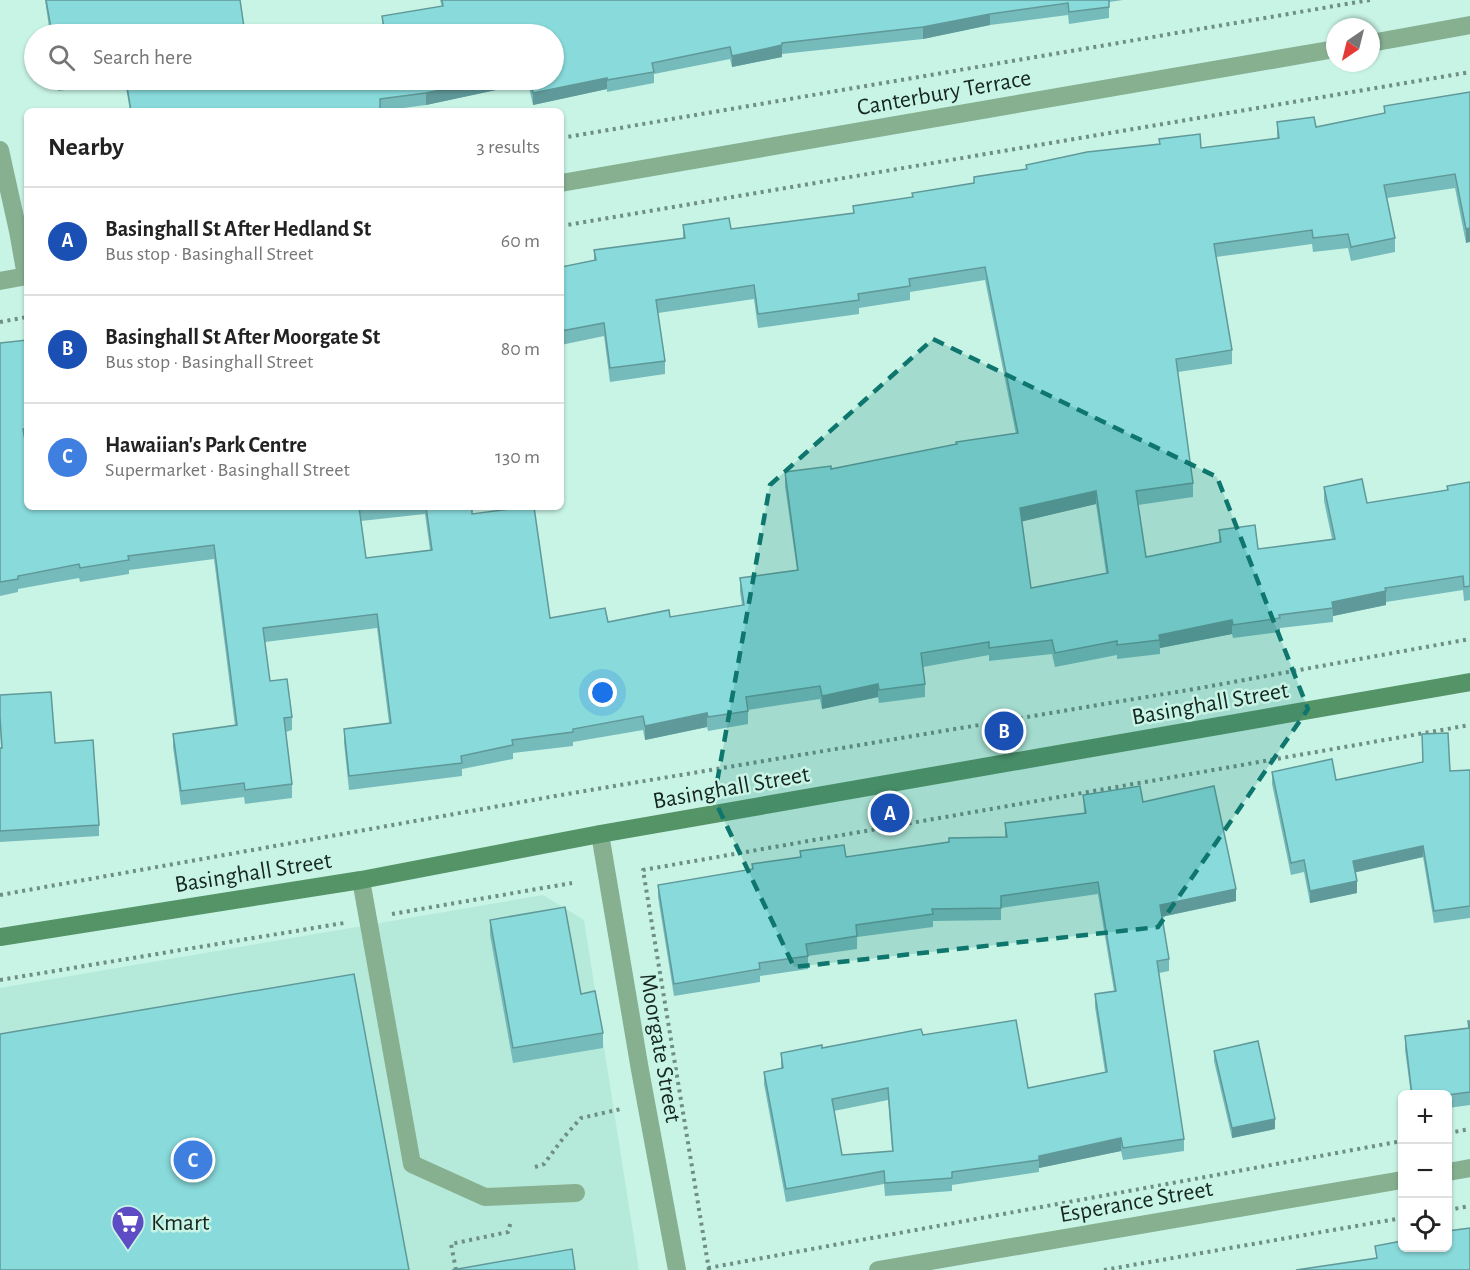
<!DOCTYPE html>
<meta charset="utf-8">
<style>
:root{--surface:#fff;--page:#f6f6f6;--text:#222;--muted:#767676;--line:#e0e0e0;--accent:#111827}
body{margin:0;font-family:"Alegreya Sans",sans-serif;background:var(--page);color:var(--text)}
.controls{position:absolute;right:18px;bottom:18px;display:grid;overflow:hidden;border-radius:9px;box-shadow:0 2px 4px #0004}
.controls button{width:54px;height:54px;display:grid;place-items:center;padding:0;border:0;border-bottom:2px solid var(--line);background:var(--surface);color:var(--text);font:30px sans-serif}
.compass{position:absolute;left:1326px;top:18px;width:54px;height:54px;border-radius:50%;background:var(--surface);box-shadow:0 2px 4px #0004;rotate:215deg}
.you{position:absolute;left:603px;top:693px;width:21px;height:21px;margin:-15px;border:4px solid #fff;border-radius:50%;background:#1a73e8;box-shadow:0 0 0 9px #1a73e833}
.badge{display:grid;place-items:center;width:39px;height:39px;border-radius:50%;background:var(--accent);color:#fff;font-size:20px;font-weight:700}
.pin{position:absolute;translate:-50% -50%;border:3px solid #fff;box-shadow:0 2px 6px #0006}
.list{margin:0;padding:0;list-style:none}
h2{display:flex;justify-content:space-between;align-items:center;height:78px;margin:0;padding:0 24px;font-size:26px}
h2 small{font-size:20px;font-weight:400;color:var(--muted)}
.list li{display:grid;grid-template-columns:39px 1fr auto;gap:18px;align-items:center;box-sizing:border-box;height:108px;padding:0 24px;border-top:2px solid var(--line)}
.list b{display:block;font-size:22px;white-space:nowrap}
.list p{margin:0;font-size:20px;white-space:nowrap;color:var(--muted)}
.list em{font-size:20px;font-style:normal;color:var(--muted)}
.icon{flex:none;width:33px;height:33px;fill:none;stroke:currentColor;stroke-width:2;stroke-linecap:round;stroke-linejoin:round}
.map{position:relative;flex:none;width:1470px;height:1270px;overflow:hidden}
.search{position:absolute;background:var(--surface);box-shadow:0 2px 4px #0004;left:24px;top:24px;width:540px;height:66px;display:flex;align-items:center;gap:15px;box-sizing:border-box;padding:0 21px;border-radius:33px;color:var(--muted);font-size:22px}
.panel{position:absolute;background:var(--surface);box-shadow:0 2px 4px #0004;left:24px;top:108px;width:540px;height:402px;border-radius:9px}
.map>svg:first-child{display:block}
.built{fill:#b5eada}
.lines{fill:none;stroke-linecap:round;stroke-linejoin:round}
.path{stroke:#6f8e84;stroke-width:4;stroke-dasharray:3 4.5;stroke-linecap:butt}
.lane{stroke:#87b091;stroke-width:18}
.street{stroke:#87b091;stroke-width:18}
.secondary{stroke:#559467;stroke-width:18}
.wall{fill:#76bbbc;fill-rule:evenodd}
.shaded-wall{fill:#609999}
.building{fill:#89dadb;stroke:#609999;stroke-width:1.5;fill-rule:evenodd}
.marked{fill:#0f766e;fill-opacity:0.2;stroke:#0f766e;stroke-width:4.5;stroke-dasharray:12 8;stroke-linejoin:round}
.labels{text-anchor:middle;stroke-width:5;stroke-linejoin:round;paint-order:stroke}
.street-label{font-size:24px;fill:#162722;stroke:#c8f4e6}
.poi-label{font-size:24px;fill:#162722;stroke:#c8f4e6;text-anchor:start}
</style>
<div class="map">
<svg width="1470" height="1270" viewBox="0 0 1470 1270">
<rect width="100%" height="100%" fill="#c8f4e6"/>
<polygon class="built" points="543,895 584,920 639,1270 0,1270 0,988"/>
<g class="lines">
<g class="path">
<polyline points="561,138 1370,0"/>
<polyline points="561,226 1470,72"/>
<polyline points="0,322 27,317"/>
<polyline points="0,895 561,795 1200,688 1470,639"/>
<polyline points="392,914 572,883"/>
<polyline points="0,980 344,923"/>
<polyline points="1448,1133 1470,1129"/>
<polyline points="535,1167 544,1164 564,1137 581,1118 621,1109"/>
<polyline points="1448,1210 1470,1206"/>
<polyline points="708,1268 1402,1141"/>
<polyline points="456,1270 451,1244 508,1232 511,1221"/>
<polyline points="709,1270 643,870 1470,725"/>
<polyline points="1104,1270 1402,1218"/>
</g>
<g class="lane">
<polyline points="0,150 18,231 26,276"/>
<polyline points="361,880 412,1164 485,1197 576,1193"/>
</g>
<g class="street">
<polyline points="1371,43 1470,25"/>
<polyline points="561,183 1335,49"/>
<polyline points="0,281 27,276"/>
<polyline points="600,834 640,1070 677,1270"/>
<polyline points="1448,1172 1470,1168"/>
<polyline points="878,1270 1402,1180"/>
</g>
<polyline class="secondary" points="0,937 361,880 600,834 1470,682"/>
</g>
<g class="wall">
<polygon points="45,0 240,0 245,34 50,34"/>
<polygon points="440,0 1123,0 1109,2 1109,18 1069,24 1068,15 990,25 923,39 782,54 782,57 732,67 730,59 654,74 654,83 607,92 607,89 533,105 528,83 426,105 380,111 130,111 125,82 58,91 57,80 554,80 554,34 383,34 382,16 442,7"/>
<path d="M 1470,92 L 1466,243 L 1455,188 L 1387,198 L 1395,238 L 1395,252 L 1351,261 L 1348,248 L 1313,252 L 1312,244 L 1216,257 L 1232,350 L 1232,364 L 1178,372 L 1193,483 L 1193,497 L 1138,505 L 1146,557 L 1219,542 L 1219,530 L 1258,549 L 1332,539 L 1324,501 L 1324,487 L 1367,503 L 1447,490 L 1447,486 L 1470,482 L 1470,600 L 1464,601 L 1463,590 L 1386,602 L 1386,605 L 1333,616 L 1333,622 L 1280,628 L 1280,632 L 1233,638 L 1232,634 L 1160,648 L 1160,654 L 1117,659 L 1117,655 L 1055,667 L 1052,654 L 989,661 L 989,655 L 923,667 L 925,684 L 925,697 L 879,703 L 878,697 L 822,709 L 820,699 L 748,710 L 748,724 L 708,731 L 707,727 L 645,740 L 643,730 L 573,742 L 573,746 L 513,753 L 513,759 L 462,769 L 462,776 L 349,790 L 344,743 L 344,729 L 389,723 L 377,628 L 265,642 L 270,681 L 292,717 L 292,730 L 286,732 L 292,784 L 292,798 L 245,804 L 244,797 L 181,805 L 173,747 L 173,734 L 235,726 L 214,559 L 129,570 L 129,574 L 80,582 L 79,578 L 18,589 L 18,592 L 0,596 L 0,343 L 27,340 L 27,442 L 25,442 L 27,507 L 472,507 L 472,514 L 550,618 L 608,622 L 670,617 L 742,605 L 740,592 L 740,578 L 797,570 L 785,486 L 785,472 L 831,469 L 1016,434 L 985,280 L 910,292 L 910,300 L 859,308 L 859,314 L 758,328 L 754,299 L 658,313 L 665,361 L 665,374 L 610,382 L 604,336 L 561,345 L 561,267 L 594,260 L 594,250 L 683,239 L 683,225 L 731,229 L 853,213 L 853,206 L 912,197 L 912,193 L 974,183 L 974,177 L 1026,169 L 1026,165 L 1159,144 L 1159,139 L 1201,148 L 1277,138 L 1277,122 L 1316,127 L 1384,113 L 1384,106 ZM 1096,504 L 1106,573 L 1031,588 L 1022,521 ZM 425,514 L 430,550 L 366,558 L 361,521 Z"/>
<polygon points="0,695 55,743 99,825 99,836 0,842 0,748 1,748 0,728"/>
<polygon points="1422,734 1450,771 1470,770 1470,918 1434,923 1423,857 1355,872 1357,893 1310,903 1304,872 1291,875 1272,784 1272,772 1336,780 1423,762"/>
<path d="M 1083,795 L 1143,802 L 1236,901 L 1162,917 L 1169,959 L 1169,971 L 1159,973 L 1184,1139 L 1184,1151 L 1123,1160 L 1121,1151 L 1039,1168 L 1039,1172 L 952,1185 L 952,1191 L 885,1196 L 884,1184 L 786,1202 L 764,1084 L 764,1072 L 781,1069 L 781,1053 L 923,1035 L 1028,1088 L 1105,1072 L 1095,1007 L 1095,994 L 1114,991 L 1098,894 L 1001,908 L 1001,920 L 933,921 L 933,927 L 857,937 L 857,949 L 808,956 L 808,969 L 760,976 L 760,982 L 674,996 L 658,897 L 658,885 L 752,869 L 752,864 L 800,857 L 800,851 L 846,857 L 1005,837 L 1005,823 L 1084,813 ZM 888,1100 L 892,1151 L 842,1155 L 834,1111 Z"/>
<polygon points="490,920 581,994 603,1033 603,1048 513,1063 490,935"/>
<polygon points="1468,1021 1470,1021 1470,1105 1448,1108 1448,1095 1411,1095 1405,1050 1405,1036 1468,1029"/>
<polygon points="1214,1051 1275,1129 1232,1138 1214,1061"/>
</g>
<g class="shaded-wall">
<polygon points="990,14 990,25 923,39 923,27"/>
<polygon points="782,45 782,57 732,67 732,56"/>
<polygon points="607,78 607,89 533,105 533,93"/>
<polygon points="490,80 528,80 528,83 426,105 426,93"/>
<polygon points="1470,228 1470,242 1466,243 1466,229"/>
<polygon points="1096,491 1096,504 1020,522 1020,508"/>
<polygon points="1386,591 1386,605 1333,616 1332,602"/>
<polygon points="1232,620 1232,634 1160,648 1159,635"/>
<polygon points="878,684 878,697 822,709 822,696"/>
<polygon points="707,713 707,727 645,740 645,726"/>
<polygon points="1423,846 1423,857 1353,873 1353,861"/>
<polygon points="1357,881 1357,893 1310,903 1310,891"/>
<polygon points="1236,889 1236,901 1160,917 1160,905"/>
<polygon points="1275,1119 1275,1129 1232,1138 1232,1128"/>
<polygon points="1121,1138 1121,1151 1039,1168 1039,1156"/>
</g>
<g class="building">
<polygon points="46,0 240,0 245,34 52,34"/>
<polygon points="442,0 1109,0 1109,7 1069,12 1068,3 990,14 923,27 782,43 782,45 732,56 730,47 652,63 654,72 607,80 607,78 533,93 530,80 554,80 554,34 385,34 382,16 443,6"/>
<polygon points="299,28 300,34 263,34"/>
<polygon points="126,80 490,80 426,93 380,99 380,111 131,111"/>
<path d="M 1470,92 L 1470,228 L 1466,229 L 1455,174 L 1384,185 L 1395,238 L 1351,247 L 1348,234 L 1313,238 L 1312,230 L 1214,244 L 1232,350 L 1176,359 L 1193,483 L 1136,491 L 1146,557 L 1221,542 L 1219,530 L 1255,525 L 1258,549 L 1335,539 L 1324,487 L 1362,479 L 1367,503 L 1448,490 L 1447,486 L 1470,482 L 1470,586 L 1464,587 L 1463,576 L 1385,588 L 1386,591 L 1332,602 L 1333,608 L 1279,615 L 1280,618 L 1233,625 L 1232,620 L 1159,635 L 1160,640 L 1117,645 L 1117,641 L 1055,653 L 1052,640 L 989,648 L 989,642 L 921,653 L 925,684 L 879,690 L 878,684 L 822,696 L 820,686 L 746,697 L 748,711 L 708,717 L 707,713 L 645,726 L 643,716 L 573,729 L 573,732 L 512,740 L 513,745 L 461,756 L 462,763 L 349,776 L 344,729 L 391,723 L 377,614 L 263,628 L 270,681 L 287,679 L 292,717 L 284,718 L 292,784 L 245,790 L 244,783 L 181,791 L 173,734 L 237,725 L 214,545 L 128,556 L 129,560 L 80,568 L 79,564 L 18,576 L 18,579 L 0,582 L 0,343 L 27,340 L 27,429 L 23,429 L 27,452 L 27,507 L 360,507 L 359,507 L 366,558 L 432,550 L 426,507 L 472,507 L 472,514 L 524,507 L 534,507 L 550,618 L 605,608 L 608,622 L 669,610 L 670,617 L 744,605 L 740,578 L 798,570 L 785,472 L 831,466 L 831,469 L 957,444 L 956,442 L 1018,433 L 985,267 L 909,279 L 910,286 L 858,294 L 859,300 L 758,314 L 754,285 L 656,300 L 665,361 L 610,368 L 604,323 L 561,331 L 561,267 L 596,260 L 594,250 L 685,238 L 683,225 L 729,218 L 731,229 L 854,213 L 853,206 L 913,197 L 912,193 L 974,183 L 974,177 L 1027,169 L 1026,165 L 1087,152 L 1160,144 L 1159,139 L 1200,134 L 1201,148 L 1279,138 L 1277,122 L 1314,117 L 1316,127 L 1385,113 L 1384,106 ZM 1096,491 L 1108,573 L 1031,588 L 1020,508 Z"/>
<polygon points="51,692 55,743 93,740 99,825 0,831 0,748 2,748 0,717 0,695"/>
<polygon points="1448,733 1450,771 1470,770 1470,906 1434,911 1423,846 1353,861 1357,881 1310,891 1304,860 1291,863 1272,772 1332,759 1336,780 1423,762 1422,734"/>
<path d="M 1140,786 L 1143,802 L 1214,786 L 1236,889 L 1160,905 L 1169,959 L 1157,961 L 1184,1139 L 1123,1148 L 1121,1138 L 1039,1156 L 1039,1160 L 952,1172 L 952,1178 L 885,1183 L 884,1171 L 786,1189 L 764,1072 L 783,1068 L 781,1053 L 822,1045 L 822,1048 L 921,1029 L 923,1035 L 1016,1020 L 1028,1088 L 1107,1072 L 1095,994 L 1116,991 L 1098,882 L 1001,896 L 1001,908 L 932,909 L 933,914 L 856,925 L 857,936 L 806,944 L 808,956 L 759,963 L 760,969 L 674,984 L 658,885 L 753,869 L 752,864 L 801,857 L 800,851 L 844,845 L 846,857 L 949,842 L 949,838 L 1007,837 L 1005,823 L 1086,813 L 1083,795 ZM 888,1088 L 893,1151 L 842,1155 L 832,1099 Z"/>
<polygon points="565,907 581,994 595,991 603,1033 513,1048 490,920"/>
<polygon points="354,974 409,1270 0,1270 0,1034"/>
<polygon points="1468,1021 1470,1021 1470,1092 1447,1095 1412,1095 1405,1036 1469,1028"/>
<polygon points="1258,1041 1275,1119 1232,1128 1214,1051"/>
<polygon points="1470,1228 1470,1270 1296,1270 1377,1258 1375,1246 1402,1241 1402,1248 1448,1248 1448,1231"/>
<polygon points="572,1249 575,1270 452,1270"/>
</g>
<path class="marked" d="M 933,339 L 1217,477 L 1308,709 L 1158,927 L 794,967 L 714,799 L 770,485 Z"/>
<defs>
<g id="supermarket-pin" transform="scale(1.725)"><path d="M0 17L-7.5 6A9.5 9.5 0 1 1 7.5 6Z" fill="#5e4cc5" stroke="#c8f4e6"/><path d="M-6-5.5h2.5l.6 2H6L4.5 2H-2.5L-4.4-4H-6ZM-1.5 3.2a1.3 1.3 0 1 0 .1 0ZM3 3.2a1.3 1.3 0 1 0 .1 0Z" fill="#fff"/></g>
</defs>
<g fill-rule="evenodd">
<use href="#supermarket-pin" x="128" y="1222"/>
</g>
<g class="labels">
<g class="street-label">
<text transform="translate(944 92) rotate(-10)" y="8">Canterbury Terrace</text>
<text transform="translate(1210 703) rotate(-10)" y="8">Basinghall Street</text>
<text transform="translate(731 787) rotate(-10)" y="8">Basinghall Street</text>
<text transform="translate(253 872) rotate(-9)" y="8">Basinghall Street</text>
<text transform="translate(661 1048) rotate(80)" y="8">Moorgate Street</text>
<text transform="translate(1136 1201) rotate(-10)" y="8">Esperance Street</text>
</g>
<g class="poi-label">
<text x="151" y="1230">Kmart</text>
</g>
</g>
</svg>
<div class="controls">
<button>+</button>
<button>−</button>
<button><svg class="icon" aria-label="locate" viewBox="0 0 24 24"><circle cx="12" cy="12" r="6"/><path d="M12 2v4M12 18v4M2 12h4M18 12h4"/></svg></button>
</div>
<svg class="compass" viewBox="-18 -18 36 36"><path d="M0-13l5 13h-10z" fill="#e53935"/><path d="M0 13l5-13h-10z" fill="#767676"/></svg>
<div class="you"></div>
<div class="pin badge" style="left:890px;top:813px;background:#1a4fb4">A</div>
<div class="pin badge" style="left:1004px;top:731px;background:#1a4fb4">B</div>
<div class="pin badge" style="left:193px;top:1160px;background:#3f7fe0">C</div>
<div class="search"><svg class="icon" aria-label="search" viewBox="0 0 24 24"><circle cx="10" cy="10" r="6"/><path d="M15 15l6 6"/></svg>Search here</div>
<section class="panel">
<h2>Nearby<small>3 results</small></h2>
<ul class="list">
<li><span class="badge" style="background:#1a4fb4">A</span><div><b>Basinghall St After Hedland St</b><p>Bus stop · Basinghall Street</p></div><em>60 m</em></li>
<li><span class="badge" style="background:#1a4fb4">B</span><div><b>Basinghall St After Moorgate St</b><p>Bus stop · Basinghall Street</p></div><em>80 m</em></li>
<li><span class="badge" style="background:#3f7fe0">C</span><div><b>Hawaiian's Park Centre</b><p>Supermarket · Basinghall Street</p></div><em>130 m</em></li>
</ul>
</section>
</div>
